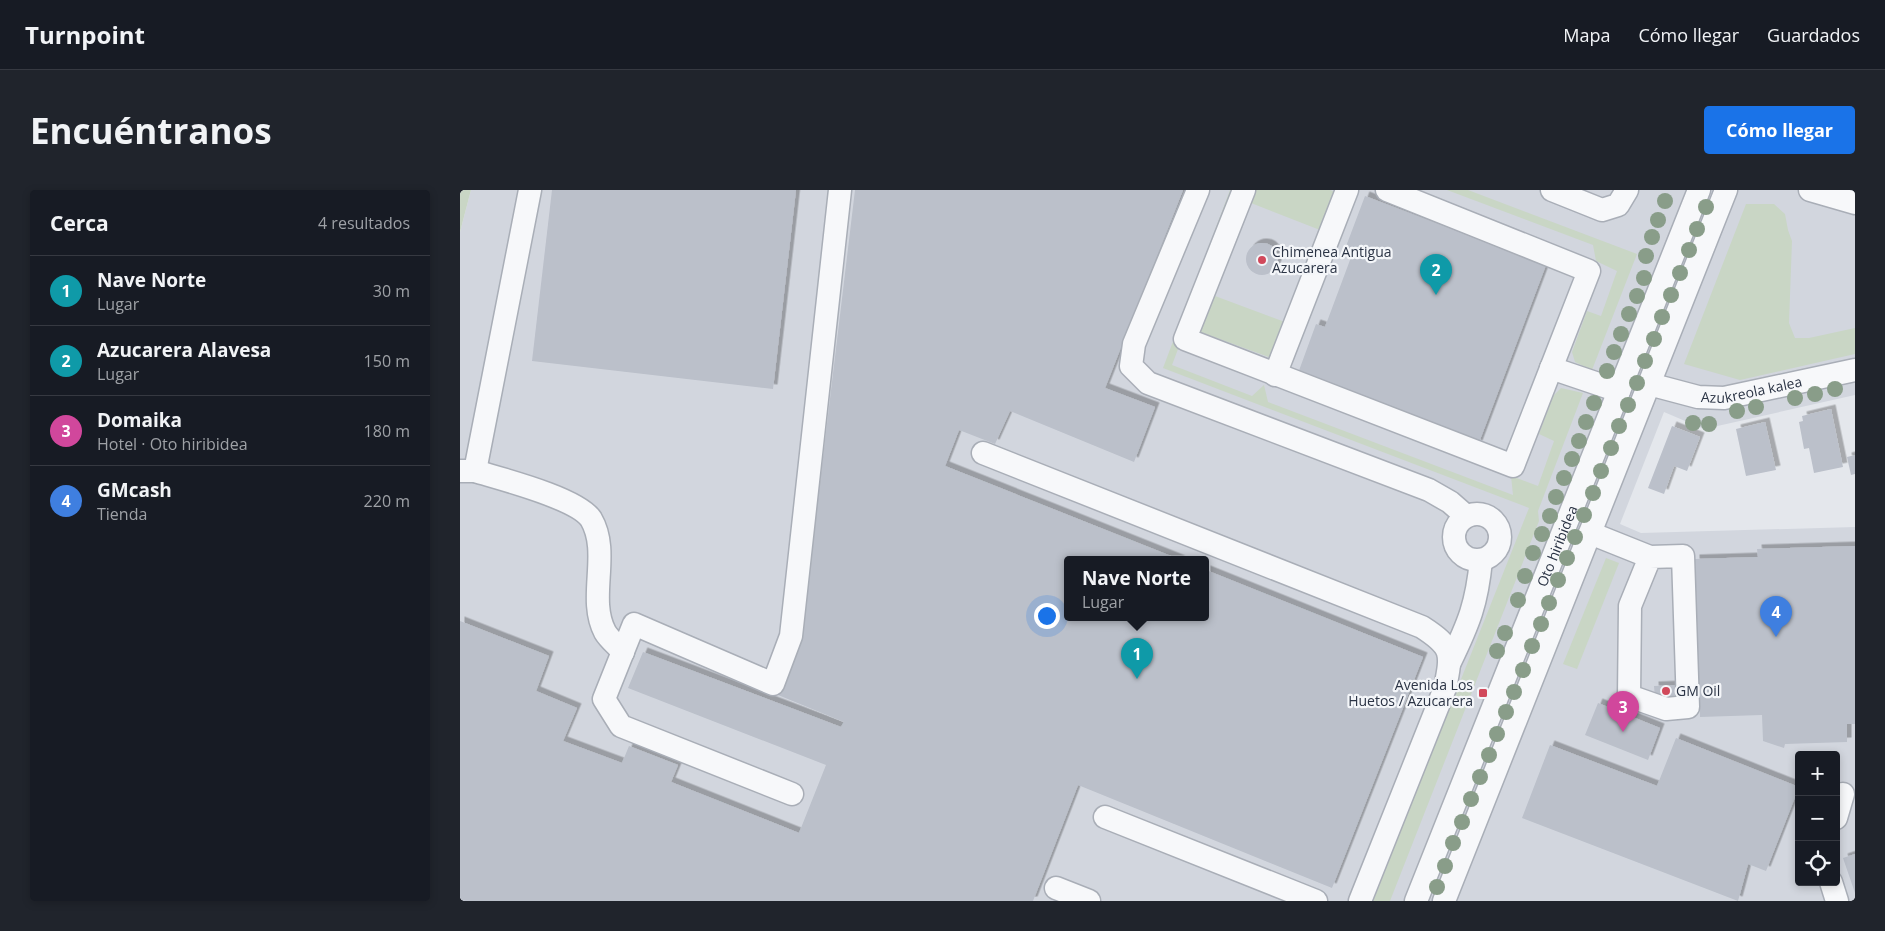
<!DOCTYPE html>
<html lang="es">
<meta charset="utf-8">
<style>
:root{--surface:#171b24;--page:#20242c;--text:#f1f3f6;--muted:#9ea1a6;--line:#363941;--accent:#1a73e8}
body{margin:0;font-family:"Open Sans",sans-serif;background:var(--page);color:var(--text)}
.controls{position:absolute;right:15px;bottom:15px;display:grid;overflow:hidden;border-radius:5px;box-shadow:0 2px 8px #0003}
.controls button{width:45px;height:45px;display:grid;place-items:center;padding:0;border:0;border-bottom:1px solid var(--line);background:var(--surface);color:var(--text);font:25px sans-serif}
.you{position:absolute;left:586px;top:425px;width:18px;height:18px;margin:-12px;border:4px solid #fff;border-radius:50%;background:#1a73e8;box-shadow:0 0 0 8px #1a73e833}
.badge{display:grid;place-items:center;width:32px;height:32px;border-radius:50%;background:var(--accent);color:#fff;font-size:16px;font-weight:700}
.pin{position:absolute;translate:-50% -41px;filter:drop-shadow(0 1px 2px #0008)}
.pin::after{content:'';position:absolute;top:26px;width:18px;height:15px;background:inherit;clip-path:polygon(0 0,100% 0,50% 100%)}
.popup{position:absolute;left:604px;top:366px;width:145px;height:65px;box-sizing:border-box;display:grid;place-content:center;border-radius:5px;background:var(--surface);filter:drop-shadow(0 1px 4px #0005);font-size:16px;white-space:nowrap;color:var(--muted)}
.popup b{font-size:19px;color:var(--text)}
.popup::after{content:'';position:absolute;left:50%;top:100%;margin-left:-10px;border:10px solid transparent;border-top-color:var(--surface)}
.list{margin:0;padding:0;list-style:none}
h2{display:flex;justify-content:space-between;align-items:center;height:65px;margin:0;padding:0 20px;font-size:21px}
h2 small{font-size:16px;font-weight:400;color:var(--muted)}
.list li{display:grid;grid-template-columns:32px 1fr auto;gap:15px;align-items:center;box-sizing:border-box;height:70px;padding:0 20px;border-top:1px solid var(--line)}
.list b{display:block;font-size:19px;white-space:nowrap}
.list p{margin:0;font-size:16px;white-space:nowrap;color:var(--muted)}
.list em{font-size:16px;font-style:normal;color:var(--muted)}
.icon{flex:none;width:28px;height:28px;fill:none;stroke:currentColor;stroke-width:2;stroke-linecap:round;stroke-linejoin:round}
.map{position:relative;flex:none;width:1395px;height:711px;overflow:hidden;border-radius:5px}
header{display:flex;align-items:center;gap:30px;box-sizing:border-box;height:70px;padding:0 25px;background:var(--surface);border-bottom:1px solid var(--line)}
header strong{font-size:24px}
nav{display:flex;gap:28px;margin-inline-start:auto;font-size:18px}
.intro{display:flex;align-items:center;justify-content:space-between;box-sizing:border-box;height:120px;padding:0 30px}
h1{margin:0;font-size:35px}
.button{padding:12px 22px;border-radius:5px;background:var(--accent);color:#fff;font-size:18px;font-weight:700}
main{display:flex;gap:30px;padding:0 30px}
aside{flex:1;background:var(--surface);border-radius:5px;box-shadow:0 2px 8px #0003}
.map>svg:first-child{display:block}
.built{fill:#d2d6de;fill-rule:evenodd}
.green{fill:#c9d6c5}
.building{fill:#bbc0ca;filter:url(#shadow)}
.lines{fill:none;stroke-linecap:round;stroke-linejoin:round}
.minor-casing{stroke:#a9aeb7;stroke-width:25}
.minor{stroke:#f7f8fa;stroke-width:22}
.tree{fill:#899d89}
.poi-dot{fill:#d1495b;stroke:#f4f6f9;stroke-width:2}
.labels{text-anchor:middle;stroke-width:4.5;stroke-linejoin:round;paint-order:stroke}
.poi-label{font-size:14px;fill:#2b3445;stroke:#f4f6f9;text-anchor:start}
.street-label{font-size:14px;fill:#2b3445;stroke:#f4f6f9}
</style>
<header>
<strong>Turnpoint</strong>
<nav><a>Mapa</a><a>Cómo llegar</a><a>Guardados</a></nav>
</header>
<div class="intro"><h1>Encuéntranos</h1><a class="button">Cómo llegar</a></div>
<main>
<aside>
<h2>Cerca<small>4 resultados</small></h2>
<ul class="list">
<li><span class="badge" style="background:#0f9aa8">1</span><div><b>Nave Norte</b><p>Lugar</p></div><em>30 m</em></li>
<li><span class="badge" style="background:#0f9aa8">2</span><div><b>Azucarera Alavesa</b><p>Lugar</p></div><em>150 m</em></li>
<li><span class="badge" style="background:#d1479c">3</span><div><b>Domaika</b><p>Hotel · Oto hiribidea</p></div><em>180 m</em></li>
<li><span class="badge" style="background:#3f7fe0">4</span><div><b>GMcash</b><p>Tienda</p></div><em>220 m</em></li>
</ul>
</aside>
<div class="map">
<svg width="1395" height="711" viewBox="0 0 1395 711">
<defs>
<filter id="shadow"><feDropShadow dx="4.5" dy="-4.5" stdDeviation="0" flood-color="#0004"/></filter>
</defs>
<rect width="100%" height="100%" fill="#e4e7ec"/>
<path class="built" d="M 11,0 L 1395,0 L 1395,205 L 1244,239 L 1204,222 L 1160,334 L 1181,343 L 1395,337 L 1395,711 L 0,711 L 0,42 ZM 608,370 L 746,370 L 746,428 L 608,428 ZM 1339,565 L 1376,565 L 1376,692 L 1339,692 Z"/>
<g class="green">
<polygon points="0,0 11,0 0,42"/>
<polygon points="770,0 778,0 712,175 792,206 804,195 808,212 1053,305 1051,286 1078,296 1094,251 1079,244 1093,206 1101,198 1123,203 1078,321 1079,331 930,711 913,711 1069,318 703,178"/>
<polygon points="788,0 870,0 881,4 860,40 791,13 785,29 778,26"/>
<polygon points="987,0 1008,0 1177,64 1132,180 1115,172 1112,162 1127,121 1141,126 1157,81 1136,71 1133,55"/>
<polygon points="1286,14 1314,14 1325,24 1328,40 1332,51 1329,133 1335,148 1349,148 1395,138 1395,164 1280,190 1224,174"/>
<polygon points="756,86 762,88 755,106 825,132 817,170 735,140"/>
<polygon points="1146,368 1159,373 1117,479 1103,474"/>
</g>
<g class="building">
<polygon points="92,0 336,0 313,199 72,171"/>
<polygon points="395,0 723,0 645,198 695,217 674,272 550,221 535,254 499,240 485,276 721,370 608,370 608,428 746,428 746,380 963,467 872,698 618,595 573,711 0,711 0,431 89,466 76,501 117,518 103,551 162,573 169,556 218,575 211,592 339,643 366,575 168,498 183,462 381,537 384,532 318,505 341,451"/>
<polygon points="905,6 1086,75 1018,255 837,186 856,134 865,137 893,62 885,59"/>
<circle cx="802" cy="69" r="16"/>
<polygon points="1371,219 1383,277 1354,283 1349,258 1344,259 1339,232 1343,231 1342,226"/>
<polygon points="1305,232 1316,280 1286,286 1276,239"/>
<polygon points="1212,236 1240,247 1227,281 1214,276 1204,304 1188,298"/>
<polygon points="1395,265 1395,284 1391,285 1387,267"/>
<polygon points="1395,356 1395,534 1387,534 1387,552 1325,554 1324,558 1303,551 1302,525 1240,527 1235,369 1298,367 1297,359"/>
<polygon points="1218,495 1218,507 1195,507 1194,496"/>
<polygon points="1138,513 1200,538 1188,570 1125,545"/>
<polygon points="1216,548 1339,597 1306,681 1288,674 1278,711 1062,628 1090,555 1197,596"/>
<polygon points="1395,664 1395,703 1383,668"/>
</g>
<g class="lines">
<g class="minor-casing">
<g id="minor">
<polyline points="738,0 674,154 671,176 688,193 969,300 990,312 1006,326"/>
<polyline points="784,0 725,149 1053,276 1129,81 927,0"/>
<polyline points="1092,0 1142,20 1158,15 1167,0"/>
<polyline points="1350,0 1395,13"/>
<polyline points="1091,178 1159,201"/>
<polyline points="815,185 887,0"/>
<path id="s1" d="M 1189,194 L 1238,207 L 1264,208 L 1395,180"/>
<path d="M 523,263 L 962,437 C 993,457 992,463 985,498 L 900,711"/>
<path d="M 1,281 L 15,281 C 41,289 117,308 131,329 C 151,363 127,408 145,442 C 149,449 158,456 163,462"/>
<polyline points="15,281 70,0"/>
<circle cx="1017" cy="347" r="23"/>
<polyline points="1130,343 1190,367 1223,366 1228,517 1206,519 1169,506 1170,416 1190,367"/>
<path d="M 990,472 C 1009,433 1017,413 1021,370"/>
<polyline points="332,604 161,536 144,509 174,434 313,494 331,446 380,0"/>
<polyline points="645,627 856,711"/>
<polyline points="1376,628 1383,604"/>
<polyline points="1371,692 1377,711"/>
<polyline points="596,698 629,711"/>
<path id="s2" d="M 956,711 L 1239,0"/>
<polyline points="984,711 1266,0"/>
</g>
</g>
<use href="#minor" class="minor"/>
</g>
<g class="tree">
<circle cx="1205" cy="11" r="8"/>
<circle cx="1246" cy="17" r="8"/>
<circle cx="1198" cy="30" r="8"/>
<circle cx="1237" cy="39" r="8"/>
<circle cx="1192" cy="47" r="8"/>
<circle cx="1229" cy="60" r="8"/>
<circle cx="1186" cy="66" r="8"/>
<circle cx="1220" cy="83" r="8"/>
<circle cx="1184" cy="88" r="8"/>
<circle cx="1211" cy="105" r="8"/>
<circle cx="1177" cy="106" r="8"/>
<circle cx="1169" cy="124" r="8"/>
<circle cx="1202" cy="127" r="8"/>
<circle cx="1161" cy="144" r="8"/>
<circle cx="1194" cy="149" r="8"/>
<circle cx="1154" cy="162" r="8"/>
<circle cx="1185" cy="171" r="8"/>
<circle cx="1147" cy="181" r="8"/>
<circle cx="1177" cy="193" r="8"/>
<circle cx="1375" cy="199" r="8"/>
<circle cx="1355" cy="204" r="8"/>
<circle cx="1335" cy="208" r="8"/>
<circle cx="1134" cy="213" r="8"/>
<circle cx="1168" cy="215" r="8"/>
<circle cx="1296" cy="217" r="8"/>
<circle cx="1277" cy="221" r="8"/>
<circle cx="1126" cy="232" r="8"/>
<circle cx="1233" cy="233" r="8"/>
<circle cx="1249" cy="234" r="8"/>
<circle cx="1159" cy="236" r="8"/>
<circle cx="1119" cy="251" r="8"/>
<circle cx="1151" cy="258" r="8"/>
<circle cx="1112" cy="269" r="8"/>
<circle cx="1141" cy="281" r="8"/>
<circle cx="1104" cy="288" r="8"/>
<circle cx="1133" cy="303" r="8"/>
<circle cx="1096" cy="307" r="8"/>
<circle cx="1124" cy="325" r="8"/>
<circle cx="1090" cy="326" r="8"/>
<circle cx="1082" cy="344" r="8"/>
<circle cx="1115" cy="347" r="8"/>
<circle cx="1073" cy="363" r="8"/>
<circle cx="1107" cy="368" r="8"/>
<circle cx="1065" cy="386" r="8"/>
<circle cx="1098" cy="390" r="8"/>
<circle cx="1058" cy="410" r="8"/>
<circle cx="1089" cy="413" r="8"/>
<circle cx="1081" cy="434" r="8"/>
<circle cx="1045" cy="443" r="8"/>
<circle cx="1072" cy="456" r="8"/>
<circle cx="1037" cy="461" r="8"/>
<circle cx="1063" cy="480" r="8"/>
<circle cx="1054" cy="502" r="8"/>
<circle cx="1046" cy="522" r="8"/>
<circle cx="1037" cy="544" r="8"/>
<circle cx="1029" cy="565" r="8"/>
<circle cx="1020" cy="587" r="8"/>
<circle cx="1011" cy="609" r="8"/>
<circle cx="1002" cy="632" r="8"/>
<circle cx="993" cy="653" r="8"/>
<circle cx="985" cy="676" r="8"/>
<circle cx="977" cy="697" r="8"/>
</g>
<g class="poi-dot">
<circle cx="802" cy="70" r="5"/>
<circle cx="1206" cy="501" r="5"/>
<rect x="1018" y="498" width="10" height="10" rx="2.5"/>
</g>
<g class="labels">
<g class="poi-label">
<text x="812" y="67">Chimenea Antigua<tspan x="812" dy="16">Azucarera</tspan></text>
<text x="1013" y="500" text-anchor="end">Avenida Los<tspan x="1013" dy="16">Huetos / Azucarera</tspan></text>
<text x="1216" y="506">GM Oil</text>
</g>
<g class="street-label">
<text dy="5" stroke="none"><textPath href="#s1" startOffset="105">Azukreola kalea</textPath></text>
<text dy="5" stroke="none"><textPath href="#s2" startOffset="382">Oto hiribidea</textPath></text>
</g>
</g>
</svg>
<div class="controls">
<button>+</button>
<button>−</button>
<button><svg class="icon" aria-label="locate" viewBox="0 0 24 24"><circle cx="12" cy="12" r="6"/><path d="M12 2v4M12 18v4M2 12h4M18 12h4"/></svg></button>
</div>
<div class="you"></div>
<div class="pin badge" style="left:677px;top:489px;background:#0f9aa8">1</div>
<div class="popup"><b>Nave Norte</b>Lugar</div>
<div class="pin badge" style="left:976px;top:105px;background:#0f9aa8">2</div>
<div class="pin badge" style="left:1163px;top:542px;background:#d1479c">3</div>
<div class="pin badge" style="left:1316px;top:447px;background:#3f7fe0">4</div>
</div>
</main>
